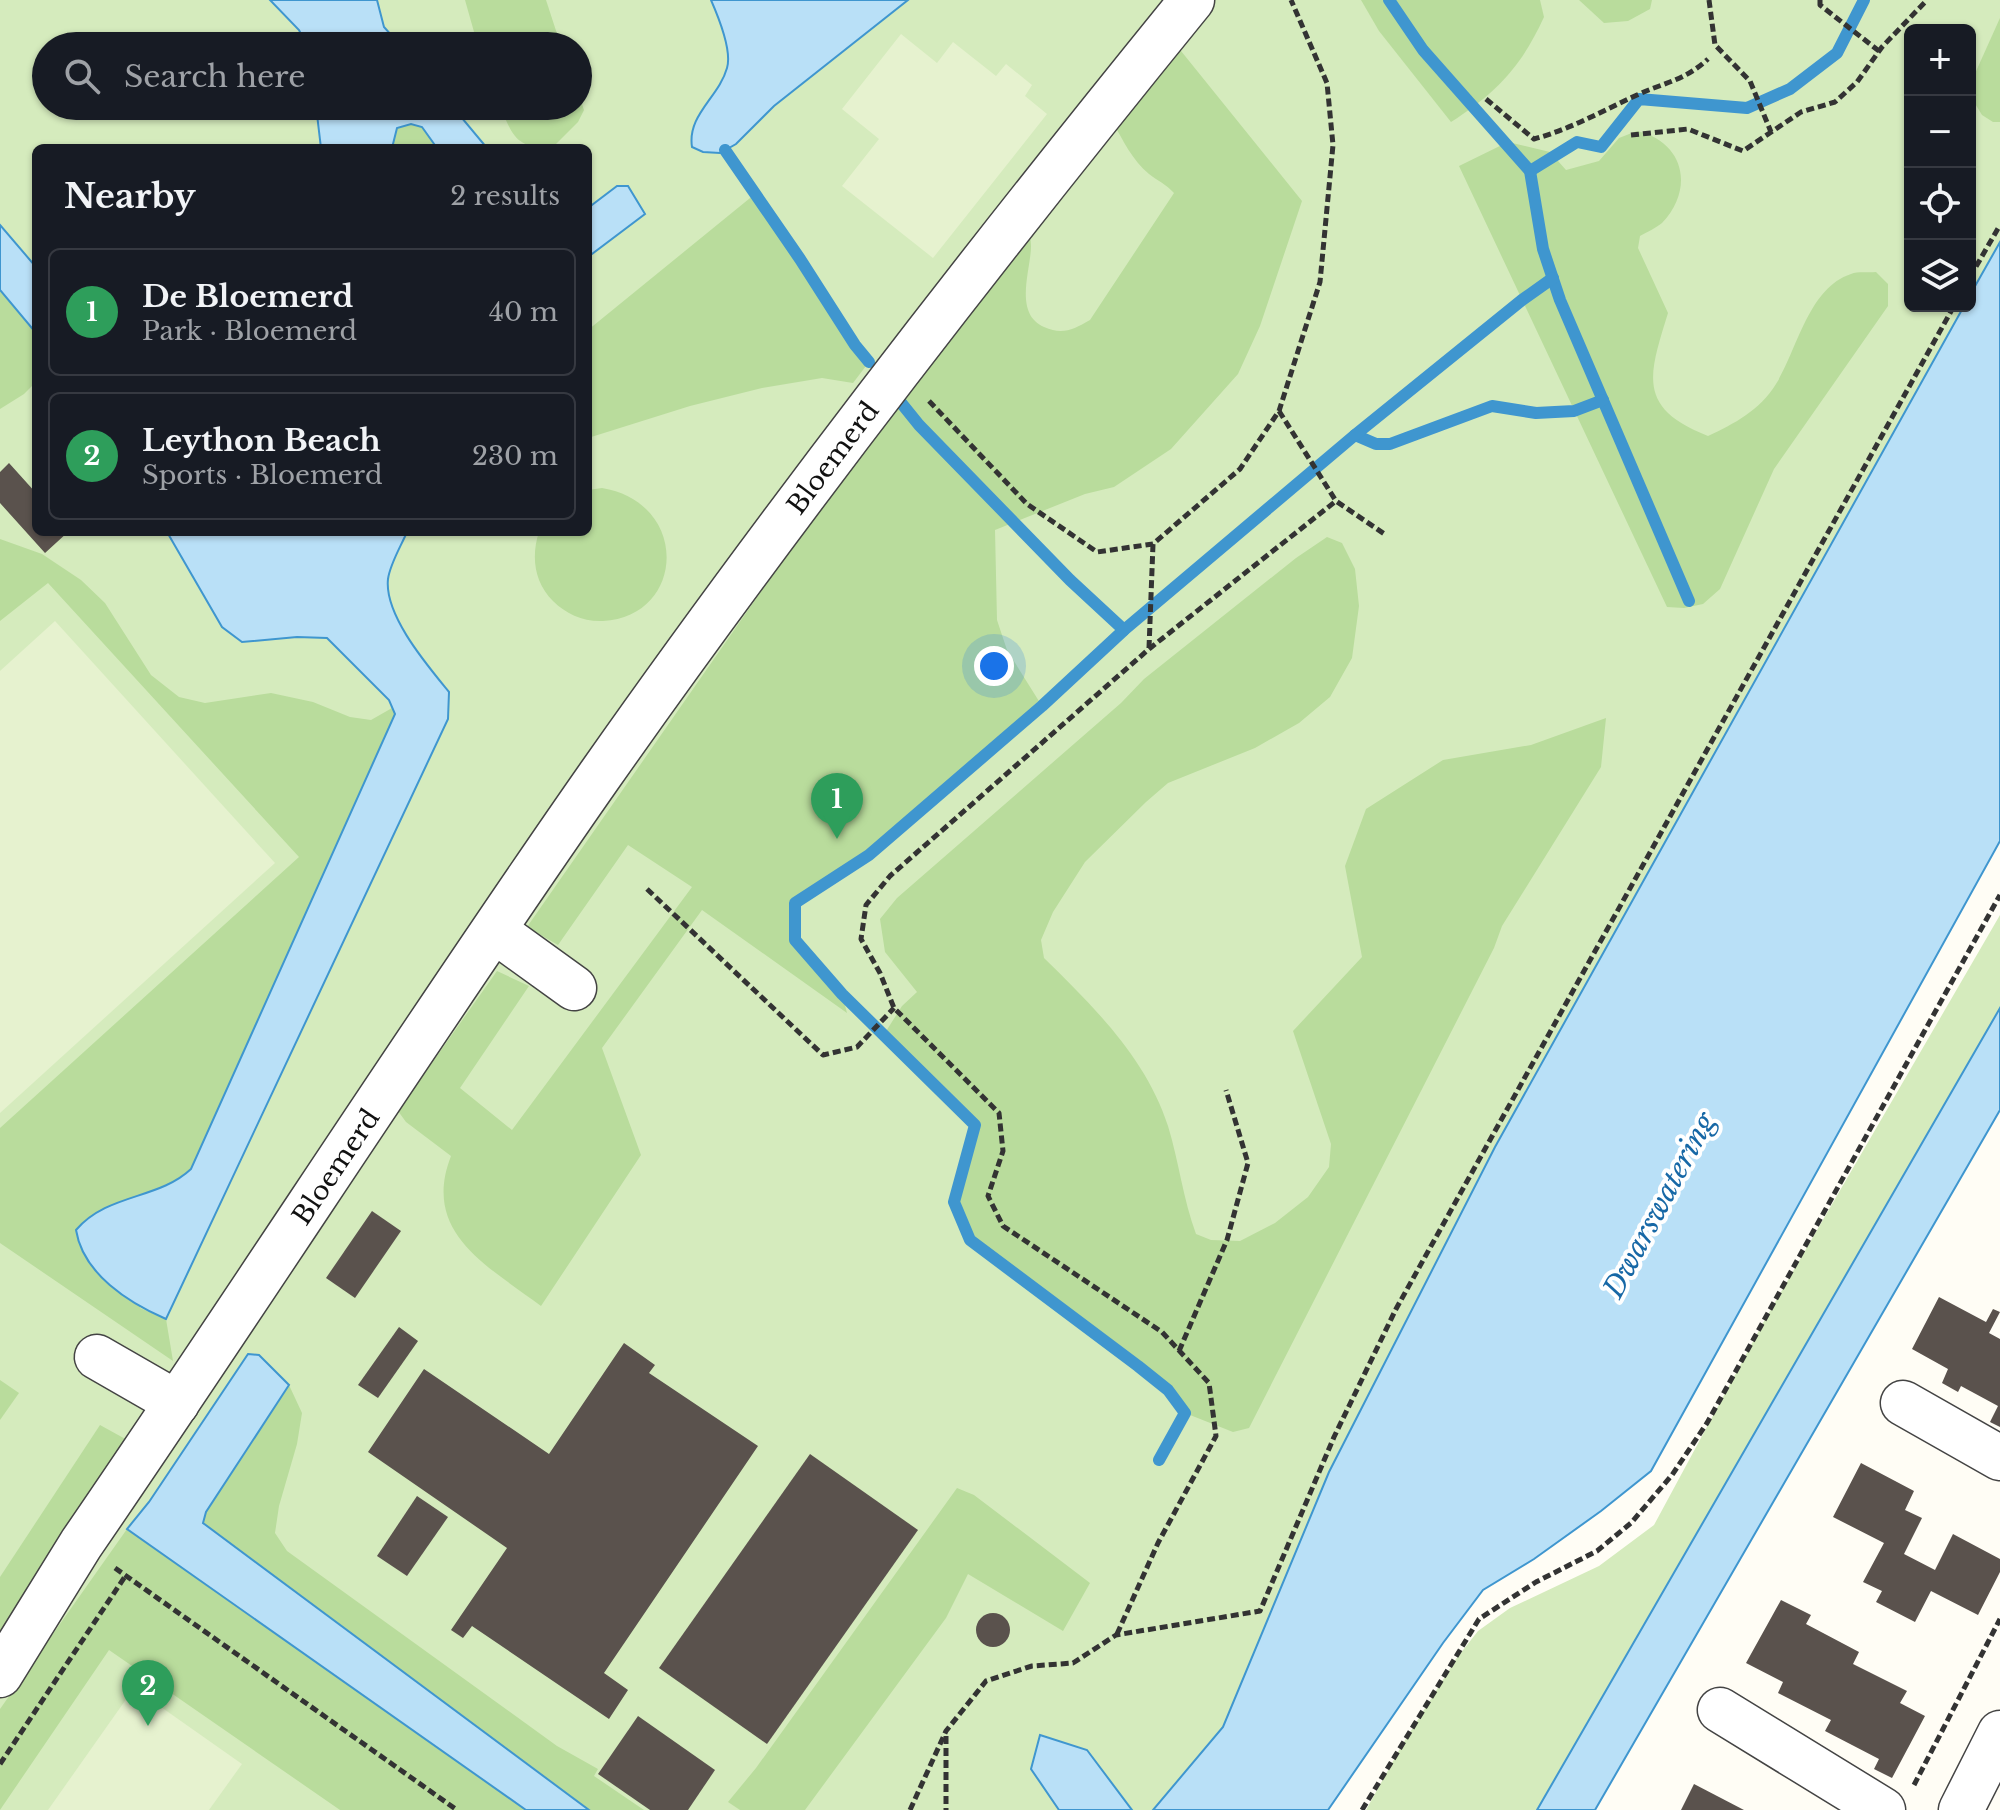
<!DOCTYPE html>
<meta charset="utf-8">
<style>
:root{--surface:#171b24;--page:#242831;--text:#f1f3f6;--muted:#9ea1a6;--line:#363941;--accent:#0f766e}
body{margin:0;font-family:"Libre Baskerville",serif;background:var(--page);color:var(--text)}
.controls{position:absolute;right:24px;top:24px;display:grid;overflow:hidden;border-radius:12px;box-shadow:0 2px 6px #0004}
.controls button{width:72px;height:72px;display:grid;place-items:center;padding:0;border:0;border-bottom:2px solid var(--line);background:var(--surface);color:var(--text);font:40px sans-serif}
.you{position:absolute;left:994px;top:666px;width:28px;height:28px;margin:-20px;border:6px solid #fff;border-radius:50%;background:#1a73e8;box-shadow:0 0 0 12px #1a73e833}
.badge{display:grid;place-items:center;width:52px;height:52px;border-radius:50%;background:var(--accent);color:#fff;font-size:26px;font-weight:700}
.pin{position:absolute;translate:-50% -66px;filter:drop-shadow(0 2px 4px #0008)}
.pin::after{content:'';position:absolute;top:42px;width:28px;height:24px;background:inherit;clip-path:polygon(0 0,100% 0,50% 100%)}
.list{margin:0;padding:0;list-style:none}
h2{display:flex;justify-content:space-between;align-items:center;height:104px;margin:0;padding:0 32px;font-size:34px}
h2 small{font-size:26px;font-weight:400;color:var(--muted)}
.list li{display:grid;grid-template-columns:52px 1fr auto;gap:24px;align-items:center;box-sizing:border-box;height:128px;margin:0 16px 16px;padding:0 16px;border:2px solid var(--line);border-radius:12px}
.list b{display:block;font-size:30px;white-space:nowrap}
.list p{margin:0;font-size:26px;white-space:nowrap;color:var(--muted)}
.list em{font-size:26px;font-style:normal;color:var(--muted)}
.icon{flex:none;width:44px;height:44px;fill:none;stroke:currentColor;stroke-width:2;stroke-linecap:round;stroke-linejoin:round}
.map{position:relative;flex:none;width:2000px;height:1810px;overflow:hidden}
.search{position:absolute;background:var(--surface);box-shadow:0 2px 6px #0004;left:32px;top:32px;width:560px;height:88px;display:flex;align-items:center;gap:20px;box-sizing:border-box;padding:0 28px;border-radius:44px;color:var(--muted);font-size:30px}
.panel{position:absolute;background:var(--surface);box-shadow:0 2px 6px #0004;left:32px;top:144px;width:560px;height:392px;border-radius:12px}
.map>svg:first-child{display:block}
.green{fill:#d5ebbd;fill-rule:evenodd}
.forest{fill:#b9dc9c}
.pitch{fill:#e6f2cf}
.water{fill:#b9e0f7;stroke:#3f96cf;stroke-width:2}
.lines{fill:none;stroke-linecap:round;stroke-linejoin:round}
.stream{stroke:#3f96cf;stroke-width:12}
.building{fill:#5a524d}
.minor-casing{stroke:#444;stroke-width:47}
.path{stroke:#333;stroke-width:5;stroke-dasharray:8 4;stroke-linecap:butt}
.minor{stroke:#fff;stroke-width:44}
.labels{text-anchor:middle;stroke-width:8;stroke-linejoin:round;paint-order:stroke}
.street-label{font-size:26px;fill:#111;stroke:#fff}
.water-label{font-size:28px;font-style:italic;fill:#1768a6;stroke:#fff}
</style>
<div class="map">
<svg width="2000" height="1810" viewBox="0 0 2000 1810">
<rect width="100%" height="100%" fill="#fffdf5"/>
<g class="green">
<path d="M 0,0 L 2000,0 L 2000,279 L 1329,1472 L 1223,1727 L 1153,1810 L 1132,1810 L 1087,1750 L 1031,1769 L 1059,1810 L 0,1810 ZM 1910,30 L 1970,30 L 1970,306 L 1910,306 ZM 46,46 L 578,46 L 578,106 L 46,106 ZM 36,148 L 588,148 L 588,532 L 36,532 Z"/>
<polygon points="2000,915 2000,1008 1537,1810 1366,1810 1402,1745 1456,1659 1478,1631 1510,1608 1599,1566 1654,1525 1763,1323"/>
</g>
<g class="forest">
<polygon points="465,0 546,0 561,46 478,46"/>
<path d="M 1361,0 L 1540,0 L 1544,17 C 1521,67 1497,92 1451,122 L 1379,31 Z"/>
<polygon points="1579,0 1652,0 1650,9 1628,21 1604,23"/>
<polygon points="2000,18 2000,122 1993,122 1982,115 1971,97 1973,78"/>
<path d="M 1177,46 L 1302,201 L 1260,326 L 1238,374 L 1171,449 L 1114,487 L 1085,494 L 995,530 L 997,620 L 1007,650 L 1042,706 L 869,855 L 795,903 L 795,940 L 842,994 L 847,1013 L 702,910 L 602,1048 L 641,1155 L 541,1306 C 488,1266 421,1233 451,1156 L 406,1122 L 398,1111 L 497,971 L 529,986 L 460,1088 L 512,1130 L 692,887 L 628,845 L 558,945 L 527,927 L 797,540 L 1029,227 C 1029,233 1031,240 1031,246 C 1031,270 1013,313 1044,327 C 1062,335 1073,330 1090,320 L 1174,193 C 1166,184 1158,181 1149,174 C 1132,160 1123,140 1112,121 Z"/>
<path d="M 578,92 L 584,110 L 578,122 L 552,148 C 516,148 513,137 500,106 L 578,106 Z"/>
<polygon points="411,124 422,127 437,148 392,148 397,128"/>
<path d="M 1637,131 C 1684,142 1695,188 1662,223 C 1656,228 1647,232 1640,236 L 1638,248 L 1668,313 C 1649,375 1636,408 1708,436 C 1734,424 1760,410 1776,384 C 1797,351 1808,288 1851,274 C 1858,271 1868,273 1876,272 L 1888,284 L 1888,306 L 1774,469 L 1720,589 L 1703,604 L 1684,608 L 1667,607 L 1459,166 L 1508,142 L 1550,152 L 1566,170 L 1599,161 L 1619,138 Z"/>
<polygon points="755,194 855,345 869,362 853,383 822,378 762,388 690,406 588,438 588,330"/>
<polygon points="0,290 36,333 36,382 24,394 0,409"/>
<path d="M 602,488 C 691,503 685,617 603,621 C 584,622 566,614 553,601 C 534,582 531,556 539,532 L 588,532 L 588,490 Z"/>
<path d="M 1327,537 L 1342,543 L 1355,569 L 1359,606 L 1352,658 L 1330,697 L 1299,723 L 1255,748 L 1168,783 L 1146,802 L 1085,862 L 1053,912 L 1041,940 L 1044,958 C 1094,1007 1146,1058 1168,1126 C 1179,1162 1183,1199 1196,1234 L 1211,1240 L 1240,1241 L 1275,1223 L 1308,1197 L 1329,1167 L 1331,1144 L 1293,1031 L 1362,957 L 1345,866 L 1366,809 L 1443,760 L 1531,745 L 1606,718 L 1601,767 L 1502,926 L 1494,948 L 1249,1428 L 1233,1432 L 1185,1413 L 1168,1390 L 1138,1366 L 970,1240 L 954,1202 L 966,1167 L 975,1125 L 883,1036 L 902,1006 L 917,992 L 885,952 L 880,919 L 897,898 L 1121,703 L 1144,679 L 1296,558 Z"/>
<polygon points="0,539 42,554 81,580 105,603 151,675 179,697 205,703 271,693 313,702 350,717 371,720 392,708 395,714 191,1169 178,1181 151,1191 140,1308 166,1319 173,1361 0,1243 0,1128 299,857 48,583 0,621"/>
<polygon points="0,1380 19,1393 0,1420"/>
<polygon points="289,1385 302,1413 297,1444 279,1506 275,1533 287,1551 557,1746 598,1769 594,1776 644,1810 589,1810 203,1523 206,1512"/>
<polygon points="100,1425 129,1441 0,1637 0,1577"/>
<polygon points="957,1488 974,1495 1090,1583 1063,1631 968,1574 946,1618 805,1810 740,1810 728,1802 756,1768"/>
<polygon points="127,1529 526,1810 340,1810 109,1650 0,1810 0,1709"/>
</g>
<g class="pitch">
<polygon points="901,34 937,63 953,42 996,76 1006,64 1032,85 1025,96 1047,114 933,258 842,186 879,139 842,109"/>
<polygon points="55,621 275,863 0,1113 0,671"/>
<polygon points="134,1688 242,1764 209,1810 48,1810"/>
</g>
<g class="water">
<polygon points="270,0 377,0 384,27 401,46 307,46 299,30"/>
<path d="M 711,0 L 908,0 L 774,106 L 736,144 L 720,153 L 703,152 L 692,147 C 687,115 719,97 727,68 C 732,51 718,16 711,0 Z"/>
<polygon points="316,106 452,106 487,148 437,148 422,127 411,124 397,128 392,148 321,148"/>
<polygon points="617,186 628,186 645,214 588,257 588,208"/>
<polygon points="0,225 36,267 36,333 0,290"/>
<polygon points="2000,242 2000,841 1651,1471 1601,1511 1534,1559 1483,1590 1443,1643 1328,1810 1153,1810 1223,1727 1329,1472 1495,1147 1964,306 1970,306 1970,295"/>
<path d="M 167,532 L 407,532 C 401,546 390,564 388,579 C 384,615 427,665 449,692 L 448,719 L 166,1319 C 129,1303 83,1274 76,1230 C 108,1193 158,1200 191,1169 L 395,714 L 389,700 L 327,638 L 297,637 L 242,642 L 222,627 Z"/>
<polygon points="2000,1008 2000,1110 1595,1810 1537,1810"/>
<polygon points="248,1354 259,1355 289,1385 206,1512 203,1523 589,1810 526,1810 127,1529 149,1502"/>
<polygon points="1040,1735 1087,1750 1132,1810 1059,1810 1031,1769"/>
</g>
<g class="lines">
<g class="stream">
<polyline points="1389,0 1423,50 1530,171 1543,249 1560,300 1689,601"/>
<polyline points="725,150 800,259 855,345 869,362"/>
<polyline points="1530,171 1577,142 1601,147 1639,99 1747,108 1790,89 1837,53 1864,0"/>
<polyline points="898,399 919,425 1070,580 1124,630"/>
<polyline points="1355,435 1376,444 1390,444 1492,406 1536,413 1574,411 1603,400"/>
<polyline points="1159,1460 1185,1413 1168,1390 1138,1366 970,1240 954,1202 975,1125 842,994 795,940 795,903 869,855 1042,706 1124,630 1355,435 1522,300 1553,278"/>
</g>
</g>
<g class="building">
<polygon points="9,463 36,493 36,532 68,532 45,553 0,503 0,472"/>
<polygon points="372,1211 401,1231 355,1298 326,1278"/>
<polygon points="1939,1297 1986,1322 1993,1309 2000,1312 1989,1333 2000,1339 2000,1427 1990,1422 1998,1406 1961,1386 1958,1392 1942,1383 1948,1369 1912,1349"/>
<polygon points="399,1327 418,1341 378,1398 358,1385"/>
<polygon points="624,1343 655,1365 649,1373 758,1446 604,1673 628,1690 609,1719 472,1626 463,1638 451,1630 507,1548 368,1452 424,1369 549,1454"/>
<polygon points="810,1454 918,1530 767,1744 659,1668"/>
<polygon points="1861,1463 1914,1491 1905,1510 1922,1518 1904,1554 1935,1570 1953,1534 2000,1559 2000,1572 1978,1615 1931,1591 1915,1622 1876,1602 1882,1591 1863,1582 1884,1543 1833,1517"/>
<polygon points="417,1496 448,1517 407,1576 377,1556"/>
<polygon points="1781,1600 1811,1615 1806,1624 1859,1652 1853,1664 1907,1691 1900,1703 1925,1716 1892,1778 1874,1769 1879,1759 1825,1731 1831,1720 1778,1693 1783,1682 1746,1663"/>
<circle cx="993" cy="1630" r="17"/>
<polygon points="638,1716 715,1770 688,1810 650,1810 598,1774"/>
<polygon points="1694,1784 1744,1810 1681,1810"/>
</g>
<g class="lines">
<g class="minor-casing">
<g id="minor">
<polyline points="495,931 574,988"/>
<polyline points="97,1357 177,1403"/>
<polyline points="1903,1403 2000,1458"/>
<path d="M 0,1675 L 81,1544 C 256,1289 423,1028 600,775 C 787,509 987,252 1192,0"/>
<polyline points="1720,1710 1883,1810"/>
<polyline points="1961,1810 2000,1733"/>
</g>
</g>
<g class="path">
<polyline points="1709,0 1715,45 1750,81 1771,132"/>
<polyline points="1820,0 1820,5 1879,51"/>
<path d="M 1486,99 L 1534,139 C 1571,129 1602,111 1637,95 C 1665,82 1684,81 1708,59"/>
<polyline points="1631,135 1688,129 1743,151 1801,112 1835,102 1857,82 1882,47 1927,0"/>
<polyline points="1970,277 2000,225"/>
<polyline points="929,401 1027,504 1097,552 1153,544 1240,469 1279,411 1320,282 1333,145 1327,83 1291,0"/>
<polyline points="1279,411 1336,501 1386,535"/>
<polyline points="1149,648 1153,544"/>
<polyline points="647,889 823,1055 857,1047 894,1008"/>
<polyline points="1179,1351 1227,1240 1248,1163 1226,1090"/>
<polyline points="115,1568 457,1810"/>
<polyline points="1117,1634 1158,1543 1216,1436 1209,1383 1162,1332 1003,1226 988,1196 1003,1151 999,1113 894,1008 880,973 861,939 866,905 890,876 1149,649 1336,501"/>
<polyline points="946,1736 946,1810"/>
<polyline points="0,1764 126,1575"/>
<polyline points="1914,1785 2000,1619"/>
<polyline points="910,1810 946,1731 986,1681 1032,1666 1073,1663 1116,1635 1260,1611 1334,1437 1396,1309 1954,306"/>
<polyline points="1362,1810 1479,1619 1536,1582 1597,1551 1631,1523 1672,1475 1707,1423 2000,895"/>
</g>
<use href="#minor" class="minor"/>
</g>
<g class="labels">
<g class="street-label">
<text transform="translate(833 458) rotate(-53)" y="9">Bloemerd</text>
<text transform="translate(336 1167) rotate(-56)" y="9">Bloemerd</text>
</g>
<g class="water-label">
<text transform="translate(1659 1205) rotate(-62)" y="10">Dwarswatering</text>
</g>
</g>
</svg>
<div class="controls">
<button>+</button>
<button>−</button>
<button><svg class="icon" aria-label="locate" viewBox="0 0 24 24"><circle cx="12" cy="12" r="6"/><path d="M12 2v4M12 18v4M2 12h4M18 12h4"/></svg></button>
<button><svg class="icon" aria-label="layers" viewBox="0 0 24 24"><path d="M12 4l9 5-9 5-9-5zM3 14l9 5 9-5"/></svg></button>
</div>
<div class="you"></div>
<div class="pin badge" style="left:837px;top:839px;background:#2e9e5b">1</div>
<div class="pin badge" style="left:148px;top:1726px;background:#2e9e5b">2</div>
<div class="search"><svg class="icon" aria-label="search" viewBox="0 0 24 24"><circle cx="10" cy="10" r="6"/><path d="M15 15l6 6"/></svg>Search here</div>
<section class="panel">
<h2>Nearby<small>2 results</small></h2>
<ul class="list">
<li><span class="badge" style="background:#2e9e5b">1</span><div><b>De Bloemerd</b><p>Park · Bloemerd</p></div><em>40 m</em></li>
<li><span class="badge" style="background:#2e9e5b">2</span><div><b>Leython Beach</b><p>Sports · Bloemerd</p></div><em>230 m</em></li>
</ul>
</section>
</div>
